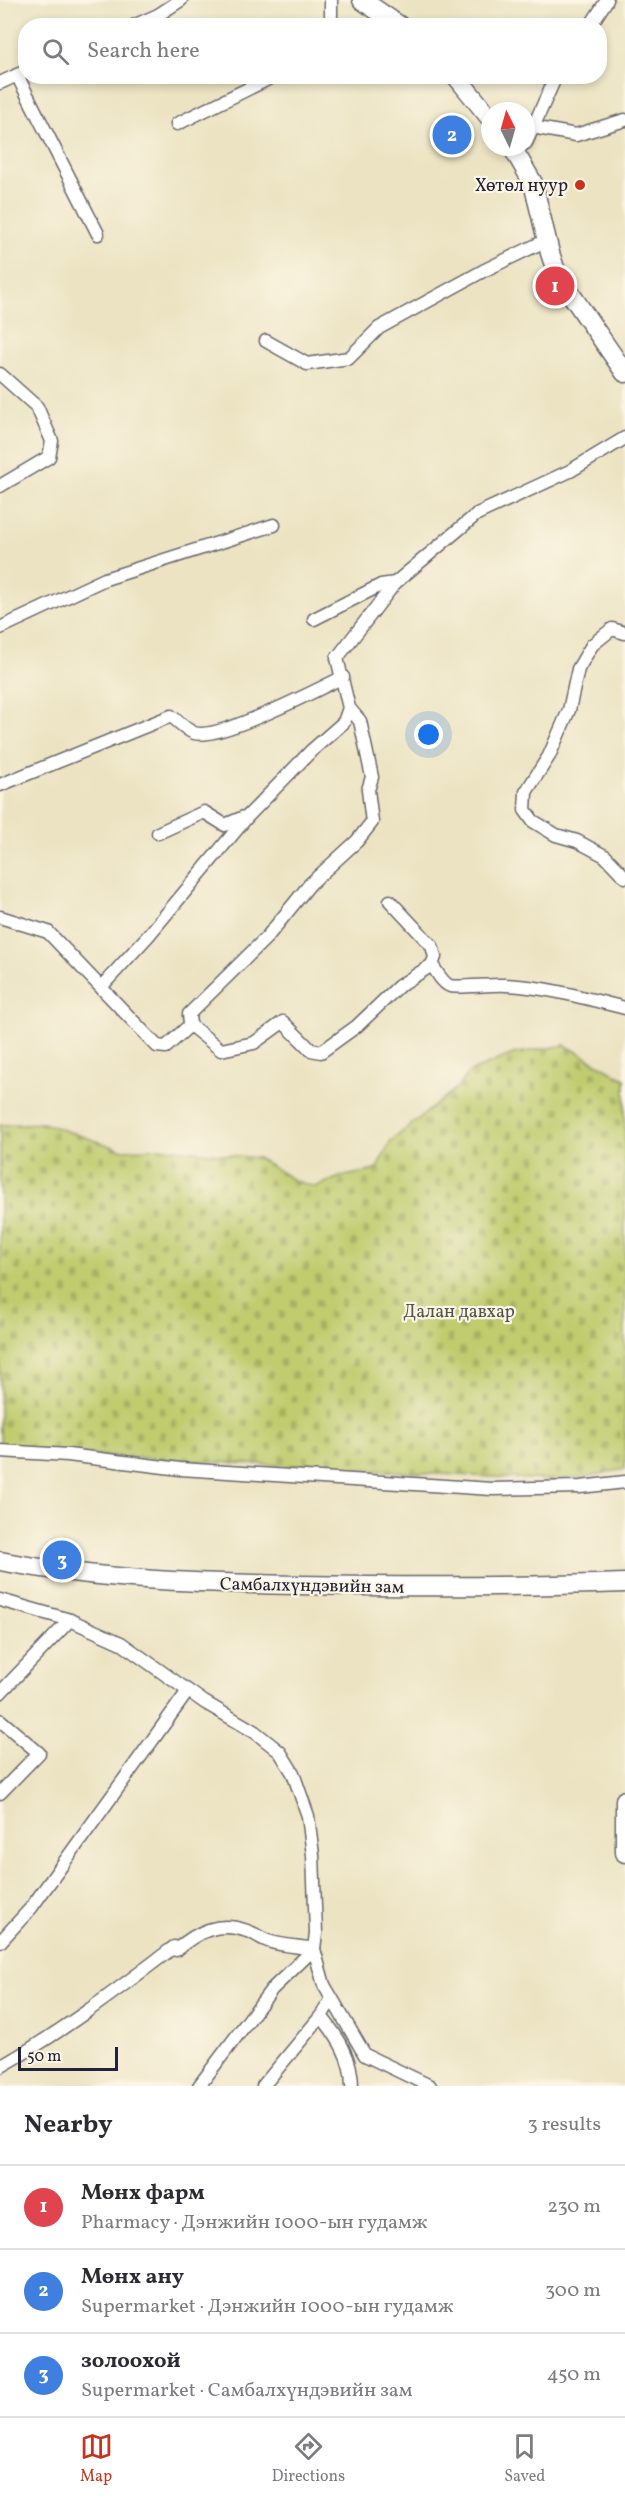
<!DOCTYPE html>
<meta charset="utf-8">
<style>
:root{--surface:#fff;--page:#f7f7f7;--text:#2b2b33;--muted:#7c7c81;--line:#e1e1e2;--accent:#c8321e}
body{margin:0;font-family:Vollkorn,serif;background:var(--page);color:var(--text)}
.compass{position:absolute;left:481px;top:102px;width:54px;height:54px;border-radius:50%;background:var(--surface);box-shadow:0 3px 9px #0003;rotate:355deg}
.scale{position:absolute;left:18px;bottom:15px;width:100px;box-sizing:border-box;padding-left:6px;border:3px solid #22223b;border-top:0;font-size:16px;line-height:21px;white-space:nowrap;color:#22223b;-webkit-text-stroke:4px #fcf5e5;paint-order:stroke}
.you{position:absolute;left:429px;top:735px;width:21px;height:21px;margin:-15px;border:4px solid #fff;border-radius:50%;background:#1a73e8;box-shadow:0 0 0 9px #1a73e833}
.badge{display:grid;place-items:center;width:39px;height:39px;border-radius:50%;background:var(--accent);color:#fff;font-size:20px;font-weight:700}
.pin{position:absolute;translate:-50% -50%;border:3px solid #fff;box-shadow:0 2px 6px #0006}
.list{margin:0;padding:0;list-style:none}
h2{display:flex;justify-content:space-between;align-items:center;height:78px;margin:0;padding:0 24px;font-size:26px}
h2 small{font-size:20px;font-weight:400;color:var(--muted)}
.list li{display:grid;grid-template-columns:39px 1fr auto;gap:18px;align-items:center;box-sizing:border-box;height:84px;padding:0 24px;border-top:2px solid var(--line)}
.list b{display:block;font-size:22px;white-space:nowrap}
.list p{margin:0;font-size:20px;white-space:nowrap;color:var(--muted)}
.list em{font-size:20px;font-style:normal;color:var(--muted)}
.icon{flex:none;width:33px;height:33px;fill:none;stroke:currentColor;stroke-width:2;stroke-linecap:round;stroke-linejoin:round}
.map{position:relative;flex:none;width:625px;height:2086px;overflow:hidden}
.search{position:absolute;background:var(--surface);box-shadow:0 3px 9px #0003;left:18px;right:18px;top:18px;height:66px;display:flex;align-items:center;gap:15px;box-sizing:border-box;padding:0 21px;border-radius:24px;color:var(--muted);font-size:22px}
.sheet{height:330px;background:var(--surface)}
nav{display:flex;justify-content:space-around;align-items:center;box-sizing:border-box;height:84px;border-top:2px solid var(--line);background:var(--surface);font-size:16px;color:var(--muted)}
nav a{display:grid;justify-items:center;gap:3px}
nav .on{color:var(--accent)}
.map>svg:first-child{display:block}
.cemetery{fill:url(#cemetery-stones);stroke:#717754;stroke-width:1.5}
.lines{fill:none;stroke-linecap:round;stroke-linejoin:round}
.street-casing{stroke:#68666a;stroke-width:15}
.secondary-casing{stroke:#68666a;stroke-width:21}
.street{stroke:#fff;stroke-width:12}
.secondary{stroke:#fff;stroke-width:18}
.poi-dot{fill:#c8321e;stroke:#fcf5e5;stroke-width:2}
.labels{text-anchor:middle;stroke-width:4.5;stroke-linejoin:round;paint-order:stroke}
.poi-label{font-size:18px;fill:#22223b;stroke:#fcf5e5;text-anchor:end}
.park-label{font-size:18px;fill:#51554a;stroke:#fcf5e5}
.street-label{font-size:18px;fill:#22223b;stroke:#fcf5e5}
</style>
<div class="map">
<svg width="625" height="2086" viewBox="0 0 625 2086">
<defs>
<pattern id="cemetery-stones" width="16" height="16" patternUnits="userSpaceOnUse" patternTransform="scale(1.5)"><rect width="16" height="16" fill="#c0cc6e"/><path d="M2 7V4a2 2 0 0 1 4 0v3zM10 15v-3a2 2 0 0 1 4 0v3z" fill="#a5af60"/></pattern>
</defs>
<rect width="100%" height="100%" fill="#fcf5e5"/>
<filter id="ink" filterUnits="userSpaceOnUse"><feTurbulence type="fractalNoise" baseFrequency=".0167" numOctaves="2"/><feDisplacementMap in="SourceGraphic" scale="12" xChannelSelector="R" yChannelSelector="G"/><feConvolveMatrix kernelMatrix="1 2 1 2 8 2 1 2 1" color-interpolation-filters="sRGB"/></filter>
<filter id="wash" filterUnits="userSpaceOnUse"><feTurbulence type="fractalNoise" baseFrequency=".008" numOctaves="4" result="noise"/><feDisplacementMap in="SourceGraphic" scale="24" xChannelSelector="R" yChannelSelector="G"/><feGaussianBlur stdDeviation="1.35" result="paint"/><feColorMatrix in="noise" values="0 0 0 0 0 0 0 0 0 0 0 0 0 0 0 0 0 1.4 0 .05"/><feComposite in="paint" operator="in"/></filter>
<g filter="url(#wash)">
<rect width="100%" height="100%" fill="#ebe3c1"/>
<polygon class="cemetery" points="565,1045 625,1079 625,1469 585,1477 550,1480 0,1450 0,1125 43,1123 123,1150 164,1148 258,1158 293,1180 315,1187 340,1177 376,1170 390,1142 460,1085 469,1072 513,1054"/>
</g>
<g filter="url(#ink)">
<g class="lines">
<g class="street-casing">
<g id="street">
<polyline points="331,0 331,26"/>
<polyline points="133,26 158,15 181,0"/>
<polyline points="590,26 607,0"/>
<polyline points="17,75 98,234"/>
<polyline points="0,83 26,71"/>
<polyline points="177,124 274,76"/>
<polyline points="532,127 576,135 625,120"/>
<polyline points="526,143 556,76"/>
<polyline points="266,341 307,364 349,358 379,328 483,271 547,240"/>
<polyline points="0,374 37,407 52,441 49,457 0,486"/>
<polyline points="314,619 381,585 395,583"/>
<polyline points="0,628 105,579 274,525"/>
<polyline points="625,633 612,629 592,645 578,669 569,710 549,756 526,792 525,810 533,821 556,835 577,841 605,856 625,877"/>
<path d="M 0,785 L 171,716 C 178,721 186,730 194,733 C 218,741 317,690 343,677"/>
<polyline points="158,833 204,812 225,825 244,817"/>
<path d="M 390,901 L 432,946 L 435,957 L 432,965 C 437,972 442,983 450,986 C 457,988 494,984 506,985 C 547,987 585,998 625,1008"/>
<polyline points="0,917 48,932 157,1046 166,1047 190,1025 221,1050 254,1043 283,1022 311,1050 321,1052 357,1026 399,986 432,965"/>
<polyline points="102,986 148,936 248,816 311,751 344,722 349,708"/>
<polyline points="190,1025 189,1014 267,937 310,884 357,841 372,822 368,790 372,777 360,721 349,708 337,658 395,583 477,514 570,471 625,438"/>
<polyline points="0,1451 68,1455 180,1469 492,1489 580,1487 625,1482"/>
<polyline points="0,1600 70,1620 121,1643 204,1702 255,1732 280,1752 293,1773 308,1816 313,1855 316,1933 314,1949 324,1985 365,2055 430,2086"/>
<polyline points="0,1693 70,1620"/>
<polyline points="0,1720 39,1753 0,1793"/>
<polyline points="0,1942 31,1908 188,1691"/>
<path d="M 321,2016 C 338,2037 352,2058 352,2086"/>
<path d="M 0,2067 C 62,2032 117,1990 174,1947 L 176,1950 C 198,1931 219,1921 247,1931 C 255,1933 261,1939 268,1941 C 282,1946 299,1946 314,1949"/>
<polyline points="199,2086 272,1989 314,1949"/>
<polyline points="263,2086 321,2016 332,1999"/>
</g>
</g>
<g class="secondary-casing">
<g id="secondary">
<polyline points="362,0 400,26"/>
<polyline points="456,76 490,118"/>
<polyline points="512,147 533,183 550,253 557,274 625,373"/>
<path d="M 0,1561 C 100,1580 196,1583 298,1585 C 407,1587 516,1587 625,1583"/>
<polyline points="625,1800 625,1853"/>
</g>
</g>
<use href="#street" class="street"/>
<use href="#secondary" class="secondary"/>
</g>
</g>
<circle class="poi-dot" cx="580" cy="185" r="6"/>
<g class="labels">
<g class="poi-label">
<text x="568" y="191">Хөтөл нуур</text>
</g>
<g class="park-label">
<text x="459" y="1317">Далан давхар</text>
</g>
<g class="street-label">
<text transform="translate(312 1585) rotate(1)" y="6">Самбалхүндэвийн зам</text>
</g>
</g>
</svg>
<svg class="compass" viewBox="-18 -18 36 36"><path d="M0-13l5 13h-10z" fill="#e53935"/><path d="M0 13l5-13h-10z" fill="#7c7c81"/></svg>
<div class="scale">50 m</div>
<div class="you"></div>
<div class="pin badge" style="left:555px;top:286px;background:#e0444e">1</div>
<div class="pin badge" style="left:452px;top:135px;background:#3f7fe0">2</div>
<div class="pin badge" style="left:62px;top:1560px;background:#3f7fe0">3</div>
<div class="search"><svg class="icon" aria-label="search" viewBox="0 0 24 24"><circle cx="10" cy="10" r="6"/><path d="M15 15l6 6"/></svg>Search here</div>
</div>
<section class="sheet">
<h2>Nearby<small>3 results</small></h2>
<ul class="list">
<li><span class="badge" style="background:#e0444e">1</span><div><b>Мөнх фарм</b><p>Pharmacy · Дэнжийн 1000-ын гудамж</p></div><em>230 m</em></li>
<li><span class="badge" style="background:#3f7fe0">2</span><div><b>Мөнх ану</b><p>Supermarket · Дэнжийн 1000-ын гудамж</p></div><em>300 m</em></li>
<li><span class="badge" style="background:#3f7fe0">3</span><div><b>золоохой</b><p>Supermarket · Самбалхүндэвийн зам</p></div><em>450 m</em></li>
</ul>
</section>
<nav>
<a class="on"><svg class="icon" aria-label="map" viewBox="0 0 24 24"><path d="M3 6l6-2 6 2 6-2v14l-6 2-6-2-6 2zM9 4v14M15 6v14"/></svg>Map</a>
<a><svg class="icon" aria-label="directions" viewBox="0 0 24 24"><path d="M12 3l9 9-9 9-9-9zM9 14v-3h6M13 9l2 2-2 2"/></svg>Directions</a>
<a><svg class="icon" aria-label="saved" viewBox="0 0 24 24"><path d="M7 4h10v16l-5-4-5 4z"/></svg>Saved</a>
</nav>
